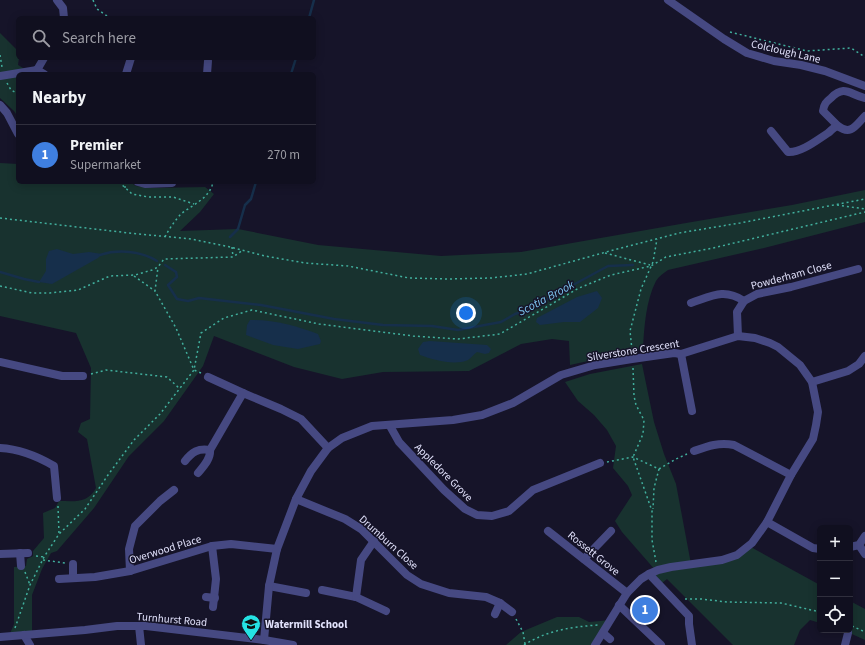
<!DOCTYPE html>
<meta charset="utf-8">
<style>
:root{--surface:#100f1f;--page:#191828;--text:#f1f3f6;--muted:#9c9ca4;--line:#302f3d;--accent:#ea580c}
body{margin:0;font-family:"Source Sans 3",sans-serif;background:var(--page);color:var(--text)}
.controls{position:absolute;right:12px;bottom:12px;display:grid;overflow:hidden;border-radius:6px;box-shadow:0 2px 10px #0003}
.controls button{width:36px;height:36px;display:grid;place-items:center;padding:0;border:0;border-bottom:1px solid var(--line);background:var(--surface);color:var(--text);font:20px sans-serif}
.you{position:absolute;left:466px;top:313px;width:14px;height:14px;margin:-10px;border:3px solid #fff;border-radius:50%;background:#1a73e8;box-shadow:0 0 0 6px #1a73e833}
.badge{display:grid;place-items:center;width:26px;height:26px;border-radius:50%;background:var(--accent);color:#fff;font-size:13px;font-weight:700}
.pin{position:absolute;translate:-50% -50%;border:2px solid #fff;box-shadow:0 1px 4px #0006}
.list{margin:0;padding:0;list-style:none}
h2{display:flex;justify-content:space-between;align-items:center;height:52px;margin:0;padding:0 16px;font-size:17px}
h2 small{font-size:13px;font-weight:400;color:var(--muted)}
.list li{display:grid;grid-template-columns:26px 1fr auto;gap:12px;align-items:center;box-sizing:border-box;height:60px;padding:0 16px;border-top:1px solid var(--line)}
.list b{display:block;font-size:15px;white-space:nowrap}
.list p{margin:0;font-size:13px;white-space:nowrap;color:var(--muted)}
.list em{font-size:13px;font-style:normal;color:var(--muted)}
.icon{flex:none;width:22px;height:22px;fill:none;stroke:currentColor;stroke-width:2;stroke-linecap:round;stroke-linejoin:round}
.map{position:relative;flex:none;width:865px;height:645px;overflow:hidden}
.search{position:absolute;background:var(--surface);box-shadow:0 2px 10px #0003;left:16px;top:16px;width:300px;height:44px;display:flex;align-items:center;gap:10px;box-sizing:border-box;padding:0 14px;border-radius:6px;color:var(--muted);font-size:15px}
.panel{position:absolute;background:var(--surface);box-shadow:0 2px 10px #0003;left:16px;top:72px;width:300px;height:112px;border-radius:6px}
.map>svg:first-child{display:block}
.green{fill:#18322f}
.water{fill:#162f4b}
.lines{fill:none;stroke-linecap:round;stroke-linejoin:round}
.stream{stroke:#162f4b;stroke-width:2.5}
.path{stroke:#41af9d;stroke-width:1.5;stroke-dasharray:2 3;stroke-linecap:butt}
.minor{stroke:#464982;stroke-width:8}
.labels{text-anchor:middle;stroke-width:3;stroke-linejoin:round;paint-order:stroke}
.street-label{font-size:11px;fill:#e1e1fb;stroke:#161429}
.poi-label{font-size:11px;font-weight:bold;fill:#e1e1fb;stroke:#161429;text-anchor:start}
.water-label{font-size:12px;font-style:italic;fill:#7cc4ee;stroke:#161429}
</style>
<div class="map">
<svg width="865" height="645" viewBox="0 0 865 645">
<rect width="100%" height="100%" fill="#161429"/>
<g class="green">
<polygon points="0,33 18,51 18,58 19,58 18,65 33,74 18,74 18,117 14,111 0,98"/>
<path d="M 0,163 L 18,164 L 18,182 L 130,182 L 136,186 L 152,188 L 205,187 L 214,194 L 200,212 L 180,231 L 238,229 L 318,245 L 441,256 L 521,252 L 686,223 L 792,205 L 865,190 L 865,222 L 768,247 L 668,270 C 664,273 659,276 656,281 C 646,300 644,328 643,349 L 570,365 L 569,341 L 552,339 L 521,344 L 469,371 L 383,372 L 342,379 L 294,367 L 214,336 L 203,366 L 164,421 L 129,456 L 94,508 L 57,551 L 51,553 L 42,569 L 32,595 L 32,634 L 9,636 L 14,624 L 14,567 L 26,566 L 27,559 L 33,556 L 33,551 L 44,538 L 43,513 L 55,508 L 59,501 C 75,501 87,504 96,488 L 87,439 L 78,432 L 81,423 L 90,419 L 91,368 L 76,333 L 0,316 Z"/>
<polygon points="642,364 654,422 664,454 676,484 691,564 714,562 749,546 820,585 820,623 810,620 800,630 794,645 733,645 667,579 662,583 653,572 656,571 622,532 615,521 632,495 628,486 613,468 616,446 607,430 594,415 578,401 565,382 590,374"/>
<polygon points="850,601 865,609 865,640 843,630 850,630"/>
<polygon points="557,617 579,617 589,622 611,620 595,645 506,645 521,632"/>
</g>
<g class="water">
<polygon points="57,249 73,254 89,252 102,254 98,258 52,284 39,282 46,271 46,259 49,251"/>
<polygon points="597,291 602,298 598,308 580,322 564,322 540,325 536,322 537,318 577,297"/>
<path d="M 250,320 C 273,319 297,326 318,334 L 321,341 L 320,344 L 298,349 L 273,345 L 246,335 L 247,325 Z"/>
<path d="M 430,341 L 487,345 L 491,349 L 489,353 L 485,354 L 477,352 C 474,354 471,358 468,360 C 454,366 434,360 420,355 L 418,349 L 423,342 Z"/>
</g>
<g class="lines">
<g class="stream">
<polyline points="309,18 314,0"/>
<polyline points="291,74 296,58"/>
<polyline points="230,237 238,229 245,205 251,199 256,182"/>
<path d="M 100,255 C 118,249 141,251 157,261"/>
<polyline points="165,265 176,272 177,277 168,285 177,299 188,301 199,298 261,305 334,319 383,325 432,326 458,330 501,322 515,314 527,310 608,266 633,265"/>
<polyline points="0,272 24,279 39,282"/>
</g>
<g class="path">
<polyline points="93,0 97,9 110,18"/>
<polyline points="730,32 807,51 851,48 865,57"/>
<polyline points="0,55 2,67"/>
<polyline points="7,83 11,90 18,94"/>
<polyline points="119,182 132,194 148,197 173,197 194,204"/>
<polyline points="125,188 125,182"/>
<polyline points="837,205 865,209"/>
<polyline points="0,218 129,233 191,239 230,247 265,256 305,263 348,266 409,278 447,279 491,278 527,274 617,249 679,233 740,223 865,199"/>
<path d="M 165,237 C 169,229 174,222 180,215 C 191,205 210,199 213,182"/>
<polyline points="232,247 233,257"/>
<polyline points="605,253 650,265"/>
<polyline points="134,276 155,291"/>
<polyline points="0,286 32,293 50,293 78,290 110,276 135,275 152,270 158,267 164,259 233,257 243,250"/>
<polyline points="632,350 630,331 641,289 653,262 657,239"/>
<polyline points="633,368 634,396 636,405 644,420 643,434 633,457 652,511 652,540 656,562"/>
<polyline points="201,373 194,370 201,333 224,318 252,310 319,324 413,336 458,339 500,334 579,288 611,275 651,266 666,257 713,248 865,212"/>
<polyline points="91,374 106,370 167,377 179,388"/>
<polyline points="607,462 633,457 659,469 654,488 653,509"/>
<polyline points="659,469 676,459 687,454"/>
<polyline points="58,506 59,534"/>
<polyline points="36,556 44,557"/>
<polyline points="43,560 65,563"/>
<polyline points="25,572 30,585"/>
<polyline points="685,599 701,599 727,602 781,603 820,612"/>
<polyline points="516,619 523,632 525,644 527,645"/>
<polyline points="852,626 865,632"/>
<polyline points="15,628 30,585 44,557 59,534 85,509 108,475 134,440 160,414 194,370 176,328 155,291 158,267"/>
<path d="M 524,645 C 548,630 571,627 598,625"/>
</g>
<g class="minor">
<polyline points="57,0 63,8 64,18"/>
<polyline points="668,0 724,39 747,53 774,61 801,65 825,71 865,86"/>
<polyline points="37,70 44,58"/>
<polyline points="37,70 44,74"/>
<polyline points="126,74 131,58"/>
<polyline points="207,74 208,61"/>
<polyline points="0,76 37,70"/>
<polyline points="0,105 7,113 18,134"/>
<path d="M 838,126 L 823,111 C 824,104 826,102 831,98 C 845,84 850,95 865,98"/>
<path d="M 771,131 L 788,152 C 801,153 817,140 828,133 C 832,130 833,127 838,126 C 851,136 856,125 865,116"/>
<polyline points="138,182 145,184 172,183"/>
<path d="M 691,303 C 712,296 724,288 744,301"/>
<polyline points="738,336 737,312 744,301 757,294 791,287 858,269"/>
<polyline points="681,354 692,411"/>
<polyline points="0,362 62,376 83,376"/>
<polyline points="208,377 243,393"/>
<polyline points="812,382 848,371 859,364 865,356"/>
<polyline points="390,426 399,442 444,490 465,509 477,515 492,516 509,511 533,490 600,463"/>
<path d="M 0,448 C 20,449 37,456 54,466 L 57,498"/>
<path d="M 694,451 C 708,446 719,442 734,445 L 791,475"/>
<path d="M 185,461 C 192,452 198,448 210,450"/>
<path d="M 198,473 C 203,467 211,459 210,450 L 243,393 L 281,409 L 301,419 L 328,448"/>
<polyline points="296,499 345,519 361,529 407,575 421,584 449,593 486,597 500,603 512,612"/>
<polyline points="767,522 813,548 820,549"/>
<polyline points="548,531 627,593"/>
<polyline points="859,545 865,554"/>
<polyline points="212,546 216,579 213,607"/>
<polyline points="850,547 859,545 865,536"/>
<polyline points="20,553 21,566"/>
<polyline points="0,554 28,553"/>
<polyline points="584,559 611,531"/>
<polyline points="73,564 73,578"/>
<polyline points="130,571 129,549 135,526 160,501 174,490"/>
<polyline points="649,574 689,616 689,624 692,645"/>
<polyline points="59,579 95,577 130,571 212,546 231,544 277,549"/>
<polyline points="269,586 306,593"/>
<polyline points="322,590 356,597 386,611"/>
<polyline points="206,597 215,598"/>
<polyline points="356,597 361,560 374,541"/>
<polyline points="619,605 661,645"/>
<polyline points="495,614 500,603"/>
<polyline points="139,626 141,645"/>
<polyline points="603,633 610,639"/>
<polyline points="24,635 30,645"/>
<polyline points="0,637 85,630 117,626 146,626 264,640 293,645"/>
<polyline points="264,640 269,586 277,549 296,499 311,471 328,448 342,438 372,426 453,420 482,415 513,403 561,375 595,365 632,359 674,353 681,354 738,336 755,338 770,343 778,347 800,365 812,382 818,412 816,425 813,439 791,475 767,522 752,543 737,555 722,560 671,567 658,570 649,574 641,579 627,593 595,645"/>
<polyline points="845,645 848,633"/>
</g>
</g>
<defs>
<g id="school-pin" transform="scale(1)"><path d="M0 17L-7.5 6A9.5 9.5 0 1 1 7.5 6Z" fill="#25e2e3" stroke="#161429"/><path d="M0-5L7-2L0 1L-7-2ZM-4 1L0 2.5L4 1V4Q0 6-4 4Z" fill="#111"/></g>
</defs>
<g fill-rule="evenodd">
<use href="#school-pin" x="251" y="624"/>
</g>
<g class="labels">
<g class="street-label">
<text transform="translate(786 51) rotate(13)" y="4">Colclough Lane</text>
<text transform="translate(791 275) rotate(-15)" y="4">Powderham Close</text>
<text transform="translate(633 350) rotate(-9)" y="4">Silverstone Crescent</text>
<text transform="translate(444 472) rotate(45)" y="4">Appledore Grove</text>
<text transform="translate(389 542) rotate(42)" y="4">Drumburn Close</text>
<text transform="translate(165 549) rotate(-17)" y="4">Overwood Place</text>
<text transform="translate(594 553) rotate(39)" y="4">Rossett Grove</text>
<text transform="translate(172 619) rotate(5)" y="4">Turnhurst Road</text>
</g>
<g class="poi-label">
<text x="265" y="628">Watermill School</text>
</g>
<g class="water-label">
<text transform="translate(546 298) rotate(-28)" y="4">Scotia Brook</text>
</g>
</g>
</svg>
<div class="controls">
<button>+</button>
<button>−</button>
<button><svg class="icon" aria-label="locate" viewBox="0 0 24 24"><circle cx="12" cy="12" r="6"/><path d="M12 2v4M12 18v4M2 12h4M18 12h4"/></svg></button>
</div>
<div class="you"></div>
<div class="pin badge" style="left:645px;top:610px;background:#3f7fe0">1</div>
<div class="search"><svg class="icon" aria-label="search" viewBox="0 0 24 24"><circle cx="10" cy="10" r="6"/><path d="M15 15l6 6"/></svg>Search here</div>
<section class="panel">
<h2>Nearby<small></small></h2>
<ul class="list">
<li><span class="badge" style="background:#3f7fe0">1</span><div><b>Premier</b><p>Supermarket</p></div><em>270 m</em></li>
</ul>
</section>
</div>
